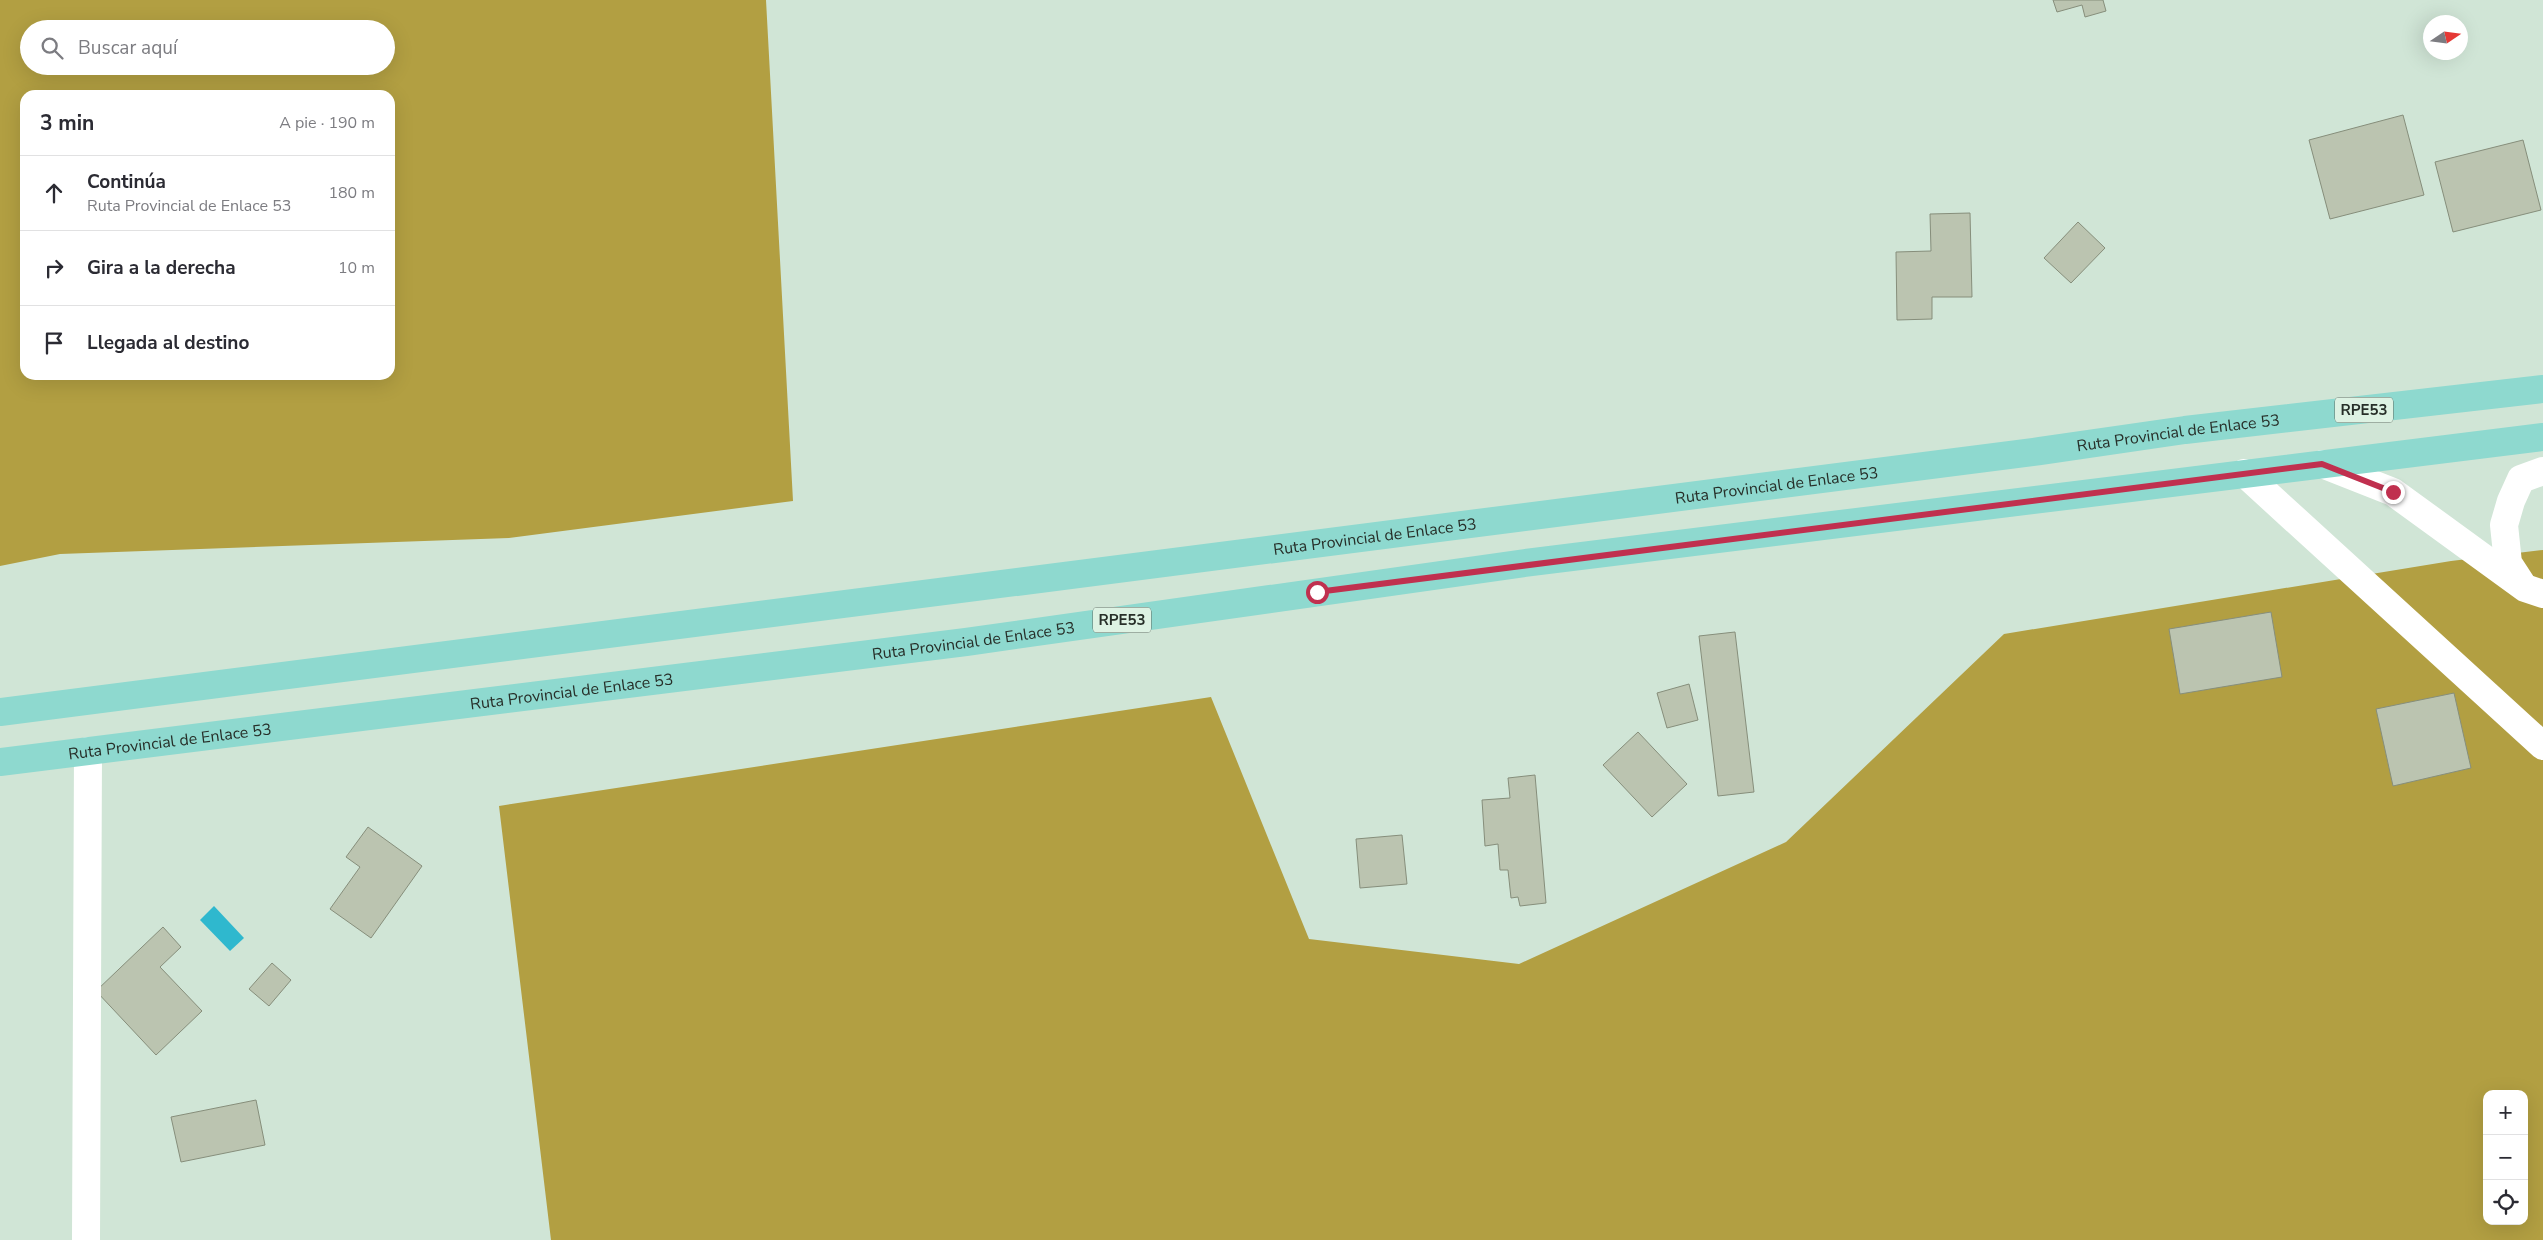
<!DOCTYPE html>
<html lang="es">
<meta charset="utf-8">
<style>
:root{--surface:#fff;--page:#f2f2f3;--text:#2b2b33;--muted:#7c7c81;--line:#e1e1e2}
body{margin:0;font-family:"Nunito Sans",sans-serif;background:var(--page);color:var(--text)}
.controls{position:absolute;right:15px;bottom:15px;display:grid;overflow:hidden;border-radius:10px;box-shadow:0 5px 20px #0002}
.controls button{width:45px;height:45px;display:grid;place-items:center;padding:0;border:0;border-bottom:1px solid var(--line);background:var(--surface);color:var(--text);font:25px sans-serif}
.compass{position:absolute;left:2423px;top:15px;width:45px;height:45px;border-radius:50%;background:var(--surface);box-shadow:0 5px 20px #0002;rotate:77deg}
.stop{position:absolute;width:15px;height:15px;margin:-11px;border:4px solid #c0304f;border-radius:50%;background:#fff}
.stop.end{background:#c0304f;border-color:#fff;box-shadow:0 1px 5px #0008}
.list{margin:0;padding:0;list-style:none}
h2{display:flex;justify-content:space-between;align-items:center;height:65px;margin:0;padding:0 20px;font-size:21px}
h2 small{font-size:16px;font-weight:400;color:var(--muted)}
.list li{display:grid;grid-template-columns:32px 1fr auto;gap:15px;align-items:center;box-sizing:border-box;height:75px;padding:0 20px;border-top:1px solid var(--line)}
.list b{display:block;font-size:19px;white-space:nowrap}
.list p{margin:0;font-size:16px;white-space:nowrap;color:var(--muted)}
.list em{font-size:16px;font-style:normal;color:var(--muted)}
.icon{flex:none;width:28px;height:28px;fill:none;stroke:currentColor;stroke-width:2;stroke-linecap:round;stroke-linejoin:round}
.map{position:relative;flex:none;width:2543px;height:1240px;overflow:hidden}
.search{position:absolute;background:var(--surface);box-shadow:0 5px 20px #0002;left:20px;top:20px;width:375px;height:55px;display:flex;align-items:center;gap:12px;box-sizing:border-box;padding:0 18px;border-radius:28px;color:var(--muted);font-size:19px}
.panel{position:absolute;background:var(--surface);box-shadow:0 5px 20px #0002;left:20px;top:90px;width:375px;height:290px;border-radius:15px}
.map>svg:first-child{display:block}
.forest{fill:#b29f42;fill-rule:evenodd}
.water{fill:#2fb8ce}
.building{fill:#bbc4b0;stroke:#868e7b}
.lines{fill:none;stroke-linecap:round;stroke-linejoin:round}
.street{stroke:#fff;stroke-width:28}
.primary{stroke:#8ed9cf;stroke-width:28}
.route{stroke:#c0304f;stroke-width:6}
.labels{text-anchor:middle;stroke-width:5;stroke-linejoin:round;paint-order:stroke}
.shield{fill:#ddf2e3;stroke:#5e6a61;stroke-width:1}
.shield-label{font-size:15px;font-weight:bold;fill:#272f29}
.street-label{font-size:16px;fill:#272f29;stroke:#ddf2e3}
</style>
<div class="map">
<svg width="2543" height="1240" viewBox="0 0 2543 1240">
<rect width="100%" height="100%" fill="#d0e5d6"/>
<g class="forest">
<path d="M 0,0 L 766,0 L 793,501 L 509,538 L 60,554 L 0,566 ZM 29,29 L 386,29 L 386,66 L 29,66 ZM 25,95 L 390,95 L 390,375 L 25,375 Z"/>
<path d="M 2543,550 L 2543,1240 L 551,1240 L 499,806 L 1211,697 L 1309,939 L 1519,964 L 1786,842 L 2004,634 L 2451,561 ZM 2487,1094 L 2524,1094 L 2524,1221 L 2487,1221 Z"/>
</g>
<polygon class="water" points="214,906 244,938 230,951 200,920"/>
<g class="building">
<polygon points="2053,0 2103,0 2106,11 2085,17 2082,5 2057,12"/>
<polygon points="2403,115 2424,195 2330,219 2309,140"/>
<polygon points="2523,140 2541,210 2453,232 2435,162"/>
<polygon points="1970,213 1972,297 1932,297 1932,319 1897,320 1896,252 1931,251 1930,214"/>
<polygon points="2078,222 2105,248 2071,283 2044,258"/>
<polygon points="2271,612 2282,677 2180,694 2169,629"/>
<polygon points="1735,632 1754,792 1718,796 1699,636"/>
<polygon points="1689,684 1698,720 1667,728 1657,693"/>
<polygon points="2454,693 2471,768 2393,786 2376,709"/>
<polygon points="1638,732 1687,784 1652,817 1603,765"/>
<polygon points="1535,775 1546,903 1520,906 1518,897 1511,898 1508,870 1500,870 1498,844 1485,846 1482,800 1510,798 1508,778"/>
<polygon points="368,827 422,866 371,938 330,909 360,867 346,857"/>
<polygon points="1402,835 1407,884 1360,888 1356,839"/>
<polygon points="163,927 181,947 160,967 202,1011 156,1055 96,991"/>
<polygon points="272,963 291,980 269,1006 249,989"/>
<polygon points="256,1100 265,1145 181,1162 171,1117"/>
</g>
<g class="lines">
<g class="street">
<polyline points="2322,464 2393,492 2525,588 2543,594"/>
<polyline points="2244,473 2543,746"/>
<polyline points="2521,583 2508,563 2504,525 2511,501 2521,479 2543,471"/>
<polyline points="86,1240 88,751"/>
</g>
<g class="primary">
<path id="s1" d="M 0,712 L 2040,451 L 2185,430 L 2543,389"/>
<path id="s2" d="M 0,762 L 966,642 L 1525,563 L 2543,437"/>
</g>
</g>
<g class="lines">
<polyline class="route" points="1317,592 2322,464 2393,492"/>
</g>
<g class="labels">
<g class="shield">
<rect x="2335" y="397.5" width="58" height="25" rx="4"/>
<rect x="1093" y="607.5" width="58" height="25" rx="4"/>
</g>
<g class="shield-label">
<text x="2364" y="415">RPE53</text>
<text x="1122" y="625">RPE53</text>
</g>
<g class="street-label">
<text dy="6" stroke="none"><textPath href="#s1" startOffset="2196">Ruta Provincial de Enlace 53</textPath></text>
<text dy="6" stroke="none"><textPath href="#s1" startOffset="1791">Ruta Provincial de Enlace 53</textPath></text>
<text dy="6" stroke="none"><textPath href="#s1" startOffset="1386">Ruta Provincial de Enlace 53</textPath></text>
<text dy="6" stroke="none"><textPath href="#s2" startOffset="981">Ruta Provincial de Enlace 53</textPath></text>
<text dy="6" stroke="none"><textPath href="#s2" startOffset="576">Ruta Provincial de Enlace 53</textPath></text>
<text dy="6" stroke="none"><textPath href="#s2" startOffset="171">Ruta Provincial de Enlace 53</textPath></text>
</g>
</g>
</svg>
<div class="controls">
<button>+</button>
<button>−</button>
<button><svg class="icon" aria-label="locate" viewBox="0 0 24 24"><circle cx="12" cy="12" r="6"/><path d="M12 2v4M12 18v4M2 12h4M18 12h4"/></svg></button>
</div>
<svg class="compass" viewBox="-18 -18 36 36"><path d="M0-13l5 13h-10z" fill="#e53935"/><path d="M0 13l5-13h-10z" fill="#7c7c81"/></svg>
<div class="stop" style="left:1317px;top:592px"></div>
<div class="stop end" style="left:2393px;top:492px"></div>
<div class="search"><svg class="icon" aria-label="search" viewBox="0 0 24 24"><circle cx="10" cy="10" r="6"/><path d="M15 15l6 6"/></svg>Buscar aquí</div>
<section class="panel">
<h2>3 min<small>A pie · 190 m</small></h2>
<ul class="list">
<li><svg class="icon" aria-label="ahead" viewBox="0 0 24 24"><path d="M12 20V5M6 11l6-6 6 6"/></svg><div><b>Continúa</b><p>Ruta Provincial de Enlace 53</p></div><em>180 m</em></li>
<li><svg class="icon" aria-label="right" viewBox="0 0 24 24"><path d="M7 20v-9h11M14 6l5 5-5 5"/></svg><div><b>Gira a la derecha</b></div><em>10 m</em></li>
<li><svg class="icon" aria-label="arrive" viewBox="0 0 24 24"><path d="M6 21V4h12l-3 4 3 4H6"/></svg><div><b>Llegada al destino</b></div></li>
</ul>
</section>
</div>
